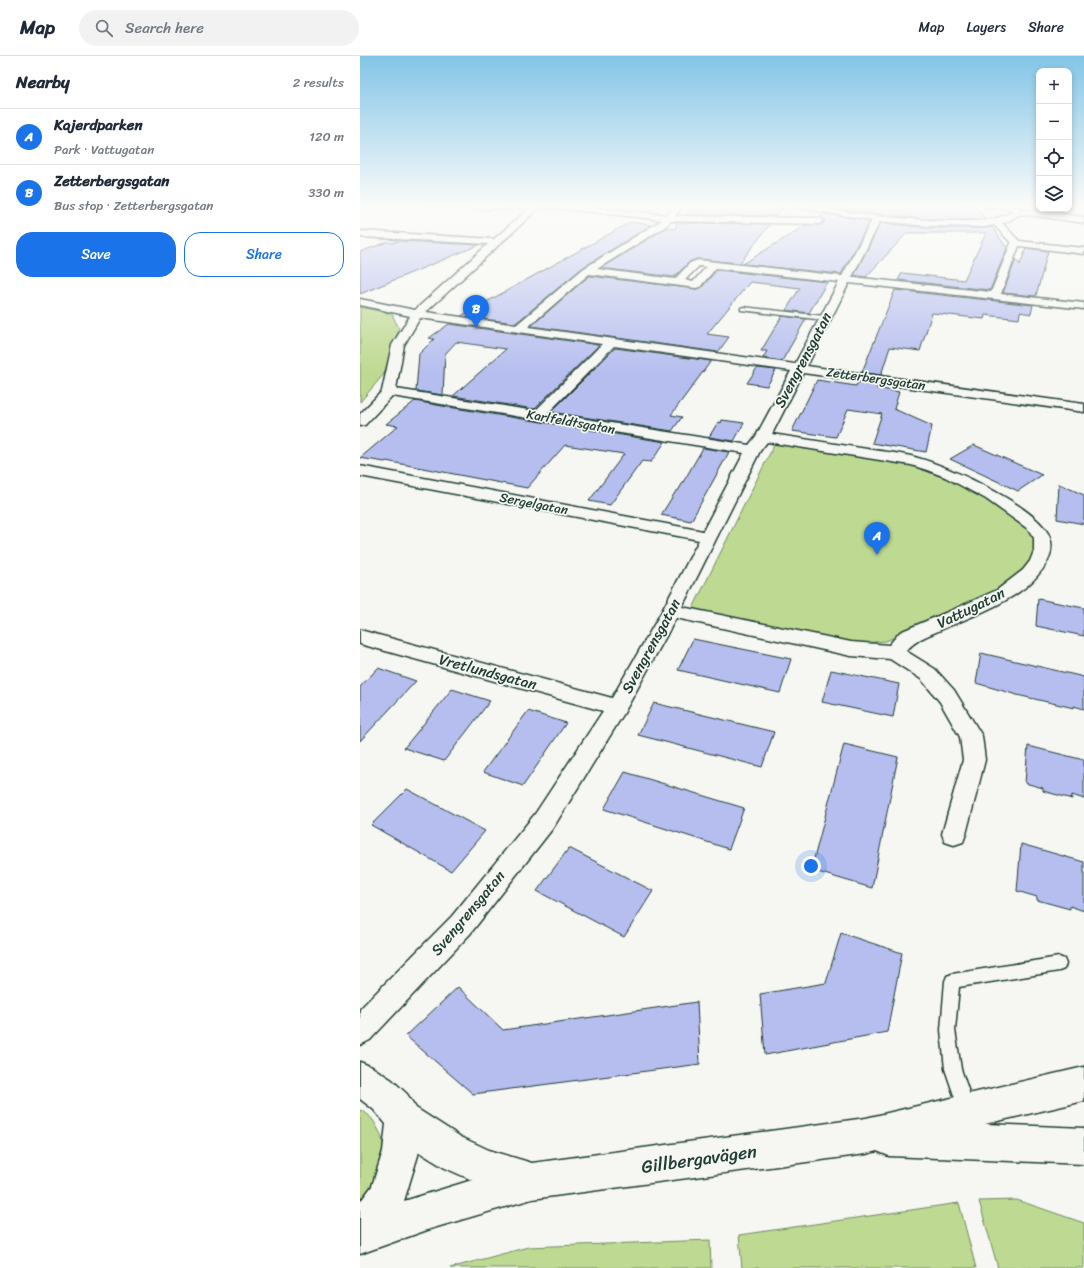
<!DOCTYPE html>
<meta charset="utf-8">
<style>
:root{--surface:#fff;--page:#f2f2f3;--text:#1f2937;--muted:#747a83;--line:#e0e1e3;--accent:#1a73e8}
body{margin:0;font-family:Sriracha,sans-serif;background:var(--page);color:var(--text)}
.controls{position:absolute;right:12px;top:12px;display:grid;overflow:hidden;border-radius:8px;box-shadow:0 2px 6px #0003}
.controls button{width:36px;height:36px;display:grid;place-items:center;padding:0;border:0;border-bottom:1px solid var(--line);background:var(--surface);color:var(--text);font:20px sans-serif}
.you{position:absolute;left:451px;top:810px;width:14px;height:14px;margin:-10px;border:3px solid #fff;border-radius:50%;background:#1a73e8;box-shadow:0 0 0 6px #1a73e833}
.badge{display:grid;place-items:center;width:26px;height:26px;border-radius:50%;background:var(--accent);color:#fff;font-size:13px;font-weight:700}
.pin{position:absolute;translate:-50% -33px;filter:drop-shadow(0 1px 2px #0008)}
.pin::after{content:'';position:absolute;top:21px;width:14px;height:12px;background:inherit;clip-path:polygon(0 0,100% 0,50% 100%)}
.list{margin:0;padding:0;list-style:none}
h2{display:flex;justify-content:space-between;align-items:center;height:52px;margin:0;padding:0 16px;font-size:17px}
h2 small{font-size:13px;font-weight:400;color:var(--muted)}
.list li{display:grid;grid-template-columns:26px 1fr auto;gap:12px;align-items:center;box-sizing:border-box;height:56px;padding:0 16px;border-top:1px solid var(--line)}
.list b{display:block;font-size:15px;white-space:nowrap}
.list p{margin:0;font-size:13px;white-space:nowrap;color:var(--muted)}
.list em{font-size:13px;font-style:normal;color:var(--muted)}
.actions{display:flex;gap:8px;padding:12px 16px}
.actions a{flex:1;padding:9px 0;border:1px solid var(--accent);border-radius:16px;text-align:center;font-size:14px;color:var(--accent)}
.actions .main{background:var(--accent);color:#fff}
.icon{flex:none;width:22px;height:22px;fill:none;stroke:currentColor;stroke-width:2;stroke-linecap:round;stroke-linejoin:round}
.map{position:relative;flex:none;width:724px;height:1212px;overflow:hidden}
header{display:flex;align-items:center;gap:24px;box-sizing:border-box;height:56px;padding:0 20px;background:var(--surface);border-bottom:1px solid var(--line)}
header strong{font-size:19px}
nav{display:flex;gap:22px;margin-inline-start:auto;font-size:14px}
.search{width:280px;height:36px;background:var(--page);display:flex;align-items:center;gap:10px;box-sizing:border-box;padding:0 14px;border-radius:22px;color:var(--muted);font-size:15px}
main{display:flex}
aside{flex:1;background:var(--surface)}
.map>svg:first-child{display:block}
.green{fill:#bed991;stroke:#6e8b62}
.building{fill:#b6beef;stroke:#1f3d34}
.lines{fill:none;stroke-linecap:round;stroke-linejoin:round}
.lane-casing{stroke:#1f3d34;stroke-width:3}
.street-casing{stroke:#1f3d34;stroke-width:3}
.secondary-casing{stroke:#1f3d34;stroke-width:3}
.lane{fill:#f6f6f2;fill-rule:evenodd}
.street{fill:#f6f6f2;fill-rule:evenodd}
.secondary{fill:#f6f6f2;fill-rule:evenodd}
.labels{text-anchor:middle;stroke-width:3.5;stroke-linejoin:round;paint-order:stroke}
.far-street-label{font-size:13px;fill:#1f3d34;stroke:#f6f6f2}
.street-label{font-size:15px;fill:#1f3d34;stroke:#f6f6f2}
.near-street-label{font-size:18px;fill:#1f3d34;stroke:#f6f6f2}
</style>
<header>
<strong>Map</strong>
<div class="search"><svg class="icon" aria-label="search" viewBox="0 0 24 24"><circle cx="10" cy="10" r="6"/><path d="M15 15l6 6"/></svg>Search here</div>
<nav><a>Map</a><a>Layers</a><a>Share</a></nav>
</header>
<main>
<aside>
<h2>Nearby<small>2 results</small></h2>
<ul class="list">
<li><span class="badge">A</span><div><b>Kajerdparken</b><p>Park · Vattugatan</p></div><em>120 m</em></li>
<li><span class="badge">B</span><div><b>Zetterbergsgatan</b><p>Bus stop · Zetterbergsgatan</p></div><em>330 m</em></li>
</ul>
<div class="actions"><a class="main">Save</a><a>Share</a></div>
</aside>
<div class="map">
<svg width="724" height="1212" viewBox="0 0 724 1212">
<rect width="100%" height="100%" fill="#f6f6f2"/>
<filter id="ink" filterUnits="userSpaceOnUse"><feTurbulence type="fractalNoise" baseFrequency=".025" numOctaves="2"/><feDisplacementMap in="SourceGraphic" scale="8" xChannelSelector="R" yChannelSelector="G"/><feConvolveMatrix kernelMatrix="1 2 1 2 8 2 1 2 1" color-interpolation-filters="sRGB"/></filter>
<g filter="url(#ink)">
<g class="green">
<polygon points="0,251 32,258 39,273 24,318 0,346"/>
<polygon points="415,387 548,408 590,424 630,444 671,473 679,487 671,512 644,534 526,585 493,588 332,554"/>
<path d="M 0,1054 C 9,1058 12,1062 17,1071 C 34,1101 16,1127 0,1152 Z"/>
<polygon points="657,1144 724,1167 724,1212 638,1212 619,1145"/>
<polygon points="599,1147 616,1212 382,1212 379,1179"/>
<polygon points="350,1184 351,1212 90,1212 168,1191"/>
</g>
<g class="building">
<polygon points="336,148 394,148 424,150 416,160 325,159"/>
<polygon points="481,148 600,148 616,150 625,163 591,164 555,162 473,152"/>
<polygon points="465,158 510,165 481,218 383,208 446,169 461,169 466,165 460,160"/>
<polygon points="271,166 291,169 222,212 156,267 101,260"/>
<polygon points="317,167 410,168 380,207 337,203 329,206 314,221 241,212 306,172 315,173"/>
<polygon points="521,167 568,172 625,172 632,171 647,192 630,234 538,224 542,217 604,224 626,177 547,177 506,221 494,219"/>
<polygon points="39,185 119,189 0,238 0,196 27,186 32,187"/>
<polygon points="666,192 688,195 676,240 643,237 656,203 660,209"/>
<polygon points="357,214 467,226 449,257 426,254 440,232 390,226 347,278 369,281 358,296 171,270 229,220 336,233 341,232"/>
<polygon points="535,234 673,249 671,258 660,256 659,263 625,259 624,263 572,257 560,295 530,291 521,319 502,316"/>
<polygon points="422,260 446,263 422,305 403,302 407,295 401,295"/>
<polygon points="89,268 239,289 174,353 93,340 146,293 96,286 85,298 83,339 56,335 59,298 74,283 69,282"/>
<polygon points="255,292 351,305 311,359 322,361 312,375 191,356"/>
<polygon points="397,312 416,314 407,330 387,327"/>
<polygon points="457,324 496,330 498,326 517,329 516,332 539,336 534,353 572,370 566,396 512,387 522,358 488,353 476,381 432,375"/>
<polygon points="55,345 82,350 305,386 291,406 282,405 250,449 229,445 264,398 205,389 167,432 26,405 25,406 0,402 38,370 26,368"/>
<polygon points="362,364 384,367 374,385 349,381 358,366 361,367"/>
<polygon points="614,389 682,419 658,435 590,403"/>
<polygon points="343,392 369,396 331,465 301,459 316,435 318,435"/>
<polygon points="699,428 724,439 724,468 697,463"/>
<polygon points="678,543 724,552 724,580 676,570"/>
<polygon points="333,583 431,603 420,637 318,614"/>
<polygon points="621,597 724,621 724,653 714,650 714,652 657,639 616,627"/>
<polygon points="18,612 56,625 0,685 0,631"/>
<polygon points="471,614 539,628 533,661 462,646"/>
<polygon points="92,633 130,645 84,705 44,692"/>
<polygon points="294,647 414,676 402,711 278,679"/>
<polygon points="168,655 206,667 163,730 123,716"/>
<polygon points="484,688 538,701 512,832 451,814"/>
<polygon points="668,690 724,704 724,743 712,739 712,743 683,735 683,732 665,727"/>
<polygon points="265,716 384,752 369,793 244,753"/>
<polygon points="47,733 125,775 91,815 11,769"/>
<polygon points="661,788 724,806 724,855 710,850 710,853 677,844 677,841 657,835"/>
<polygon points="209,792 293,835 264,881 177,835"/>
<polygon points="481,877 542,897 527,976 405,999 400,938 466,927"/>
<polygon points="98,931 143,974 337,946 340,1008 113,1038 46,980"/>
</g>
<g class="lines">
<g class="lane-casing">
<g id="lane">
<polygon points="383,251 464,260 467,262 464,264 381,254 381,252"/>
<polygon points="699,901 704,903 706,908 704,913 699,915 599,931 595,974 601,1013 614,1051 612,1057 606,1059 600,1057 585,1013 581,974 585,925 587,920 592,918"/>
</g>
</g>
<g class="street-casing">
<path id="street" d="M 66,148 L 199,148 L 307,159 L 316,148 L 324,148 L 315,160 L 460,162 L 464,165 L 460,168 L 311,165 L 306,170 L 237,213 L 315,223 L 330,207 L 338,204 L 482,220 L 512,164 L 429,150 L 425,148 C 449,148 471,154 494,157 C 526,162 559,164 591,165 C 615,165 632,167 653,155 L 650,153 L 624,150 L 620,148 L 656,148 L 656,150 L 661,153 L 724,161 L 724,167 L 660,158 L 647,166 L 642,167 L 659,185 L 724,192 L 724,198 L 659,190 L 641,238 L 724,247 L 724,253 L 489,227 L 447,310 L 724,348 L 724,356 L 443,317 L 412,378 C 444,383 476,388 507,393 C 524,396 542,397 558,402 C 588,410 681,452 690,482 C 695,497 686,510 677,520 C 657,544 613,560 585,572 C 570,579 557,582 546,595 L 575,613 L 594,634 L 622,680 L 625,704 L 606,778 L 603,786 L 594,789 L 585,786 L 582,778 L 603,704 L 600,681 L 580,646 L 561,623 L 530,603 L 491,600 L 316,562 L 264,657 L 193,772 L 110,878 L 10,984 L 0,989 L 0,953 L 92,860 L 175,758 L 243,655 L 0,588 L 0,574 L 252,642 L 302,555 L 339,484 L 0,420 L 0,410 L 343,475 L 384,397 L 32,340 L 5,369 L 0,370 L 0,358 L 22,335 L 32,289 L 50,260 L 0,249 L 0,243 L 55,254 L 128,188 L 0,181 L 0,175 L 134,183 L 169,152 L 111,153 L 70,150 ZM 186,151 L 302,164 L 223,213 L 156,269 L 66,256 L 179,152 ZM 520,165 L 568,170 L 625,171 L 634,169 L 651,187 L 631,236 L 492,221 ZM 339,210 L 346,211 L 333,226 L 325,224 ZM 356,212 L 479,226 L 435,308 L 168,271 L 229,218 L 336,232 L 340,231 ZM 60,262 L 242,288 L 175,355 L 36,333 L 44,289 ZM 254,290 L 431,315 L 396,380 L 389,389 L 188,357 ZM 407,386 L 551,409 L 567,414 L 585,421 L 626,443 L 668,473 L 674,482 L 674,495 L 670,505 L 663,514 L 637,534 L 590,555 L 540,576 L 529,589 L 491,586 L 322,551 L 400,395 Z"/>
</g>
<g class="secondary-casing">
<path id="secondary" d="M 0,1006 L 12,1011 L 32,1024 L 47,1038 L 56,1052 L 101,1081 L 129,1094 L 172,1107 L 506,1062 L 724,1011 L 724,1045 L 625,1068 L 724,1072 L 724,1108 L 529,1100 L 517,1095 L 506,1098 L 172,1143 L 70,1173 L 0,1198 L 0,1146 L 12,1130 L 23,1095 L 26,1068 L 13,1053 L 0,1043 ZM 59,1096 L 85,1112 L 112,1124 L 44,1145 Z"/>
</g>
<use href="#lane" class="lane"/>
<use href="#street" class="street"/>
<use href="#secondary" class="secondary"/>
</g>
</g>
<linearGradient id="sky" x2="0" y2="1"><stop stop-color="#83c5e7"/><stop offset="0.47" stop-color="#fbfbf9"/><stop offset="1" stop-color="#fbfbf9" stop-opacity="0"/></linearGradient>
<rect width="724" height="318" fill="url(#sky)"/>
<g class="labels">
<g class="far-street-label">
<text transform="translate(516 322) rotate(8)" y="5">Zetterbergsgatan</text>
<text transform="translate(211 365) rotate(10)" y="5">Karlfeldtsgatan</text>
<text transform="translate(174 447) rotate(11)" y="5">Sergelgatan</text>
</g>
<g class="street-label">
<text transform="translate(443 304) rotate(-62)" y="5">Svengrensgatan</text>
<text transform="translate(611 552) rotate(-26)" y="5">Vattugatan</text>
<text transform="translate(291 590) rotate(-61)" y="5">Svengrensgatan</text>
<text transform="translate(128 616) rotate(15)" y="5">Vretlundsgatan</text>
<text transform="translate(108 857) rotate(-50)" y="5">Svengrensgatan</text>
</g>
<g class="near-street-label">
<text transform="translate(339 1103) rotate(-8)" y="6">Gillbergavägen</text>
</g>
</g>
</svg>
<div class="controls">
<button>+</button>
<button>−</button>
<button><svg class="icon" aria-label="locate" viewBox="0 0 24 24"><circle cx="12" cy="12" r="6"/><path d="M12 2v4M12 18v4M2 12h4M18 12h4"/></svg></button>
<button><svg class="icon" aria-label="layers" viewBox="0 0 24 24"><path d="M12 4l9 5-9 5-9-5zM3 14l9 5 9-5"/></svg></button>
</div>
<div class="you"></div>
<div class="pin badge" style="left:517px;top:499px">A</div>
<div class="pin badge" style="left:116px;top:272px">B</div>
</div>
</main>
